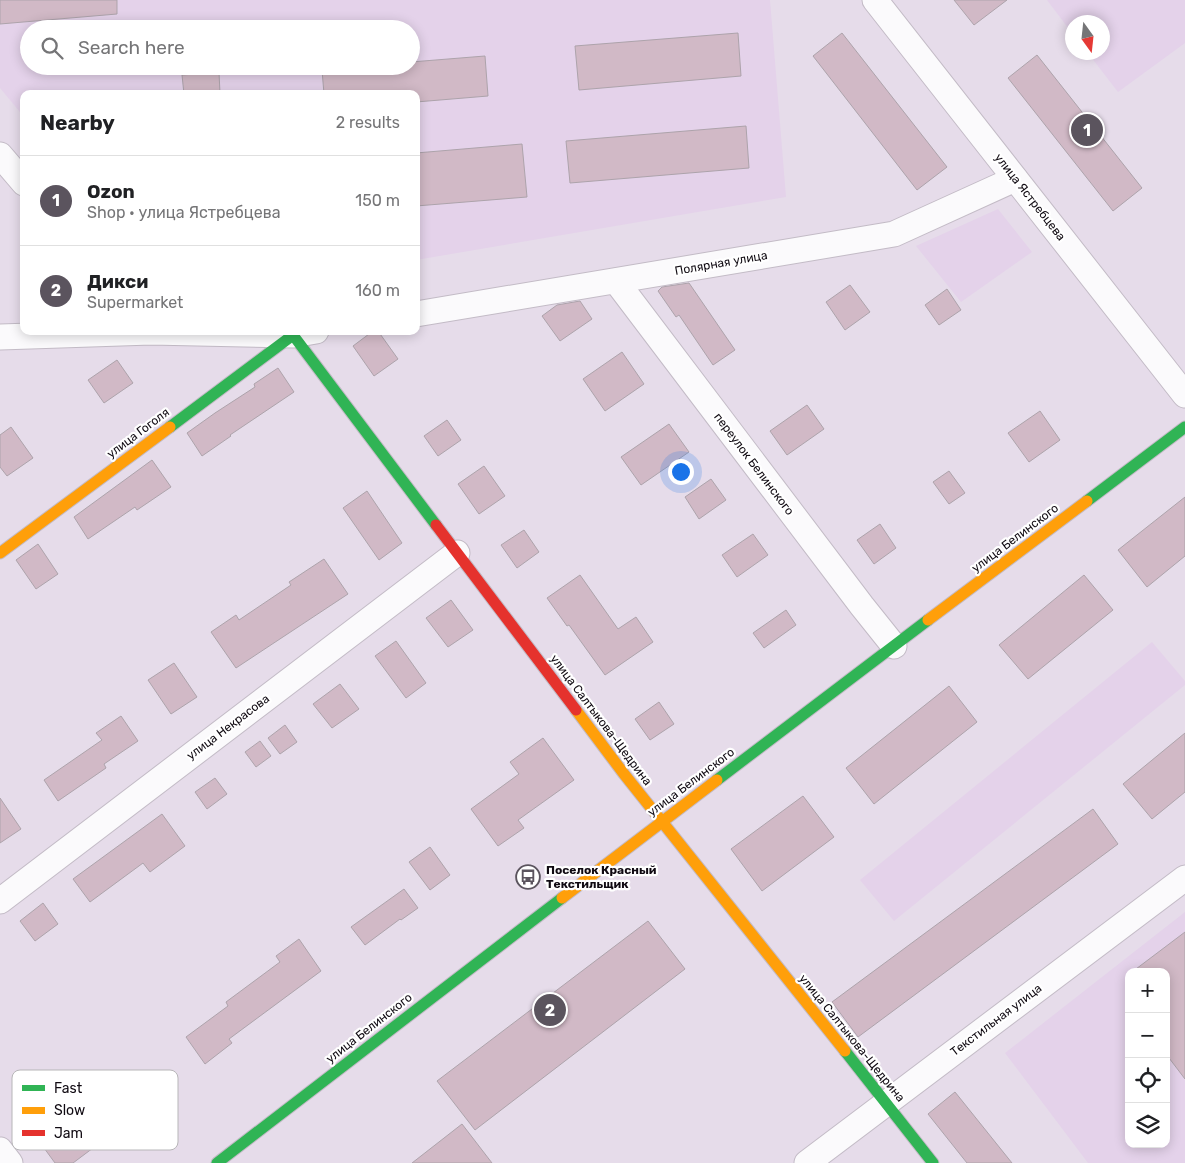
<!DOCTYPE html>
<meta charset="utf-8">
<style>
:root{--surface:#fff;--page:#f6f6f6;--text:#202124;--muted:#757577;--line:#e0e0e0;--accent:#5b545e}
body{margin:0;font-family:Rubik,sans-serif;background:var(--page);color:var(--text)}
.controls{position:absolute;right:15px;bottom:15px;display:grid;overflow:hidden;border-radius:10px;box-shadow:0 2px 12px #0003}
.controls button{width:45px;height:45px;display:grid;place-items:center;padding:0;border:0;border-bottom:1px solid var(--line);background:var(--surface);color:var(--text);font:25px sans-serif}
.compass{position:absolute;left:1065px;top:15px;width:45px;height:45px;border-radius:50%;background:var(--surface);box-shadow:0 2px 12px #0003;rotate:165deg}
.you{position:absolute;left:680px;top:471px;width:18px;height:18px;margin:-12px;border:4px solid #fff;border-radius:50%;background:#1a73e8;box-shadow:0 0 0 8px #1a73e833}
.badge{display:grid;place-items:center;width:32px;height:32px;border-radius:50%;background:var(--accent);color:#fff;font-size:16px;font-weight:700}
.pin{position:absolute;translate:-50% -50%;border:2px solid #fff;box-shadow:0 1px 5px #0006}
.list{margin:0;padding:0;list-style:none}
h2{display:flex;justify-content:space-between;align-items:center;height:65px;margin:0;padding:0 20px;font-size:21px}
h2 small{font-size:16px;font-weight:400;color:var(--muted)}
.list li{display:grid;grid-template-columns:32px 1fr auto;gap:15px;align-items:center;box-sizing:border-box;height:90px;padding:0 20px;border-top:1px solid var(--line)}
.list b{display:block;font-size:19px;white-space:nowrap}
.list p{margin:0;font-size:16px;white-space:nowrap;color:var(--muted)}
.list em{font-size:16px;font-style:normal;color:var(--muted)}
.icon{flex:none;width:28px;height:28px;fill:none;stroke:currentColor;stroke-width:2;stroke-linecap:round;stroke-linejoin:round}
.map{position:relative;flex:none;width:1185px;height:1163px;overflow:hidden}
.search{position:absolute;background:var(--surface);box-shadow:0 2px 12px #0003;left:20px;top:20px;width:400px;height:55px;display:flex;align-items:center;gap:12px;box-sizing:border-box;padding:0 18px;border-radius:28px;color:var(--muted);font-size:19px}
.panel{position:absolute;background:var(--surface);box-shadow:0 2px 12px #0003;left:20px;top:90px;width:400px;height:245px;border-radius:10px}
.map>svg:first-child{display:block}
.built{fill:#e4d2ea;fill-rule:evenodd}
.building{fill:#d1b9c6;stroke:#ada3ab}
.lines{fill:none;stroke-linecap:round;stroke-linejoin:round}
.street-casing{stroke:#c3bbc6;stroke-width:27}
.fast-casing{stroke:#c3bbc6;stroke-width:13}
.slow-casing{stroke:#c3bbc6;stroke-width:13}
.jam-casing{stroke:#c3bbc6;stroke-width:13}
.street{stroke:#fbfafc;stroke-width:25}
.fast{stroke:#30b455;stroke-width:11}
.slow{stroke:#ff9f0a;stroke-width:11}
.jam{stroke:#e5322d;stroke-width:11}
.labels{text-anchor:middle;stroke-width:4.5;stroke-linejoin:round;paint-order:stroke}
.street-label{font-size:12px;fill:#100a12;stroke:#fff}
.poi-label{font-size:12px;font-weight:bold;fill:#100a12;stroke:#fff;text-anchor:start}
.key{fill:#fff;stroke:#b7b6b8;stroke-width:1}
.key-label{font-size:14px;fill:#100a12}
</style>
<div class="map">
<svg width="1185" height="1163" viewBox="0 0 1185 1163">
<rect width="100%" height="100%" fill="#e6dcea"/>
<g class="built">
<path d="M 0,0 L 770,0 L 786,197 L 416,260 L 416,94 L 24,94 L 24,117 L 0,88 ZM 29,29 L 411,29 L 411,66 L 29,66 Z"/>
<polygon points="1047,0 1185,0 1185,43 1118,92 1088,53 1102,52 1102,22 1072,22 1072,33"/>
<polygon points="998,209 1032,252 961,302 916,246"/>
<polygon points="1152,642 1185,681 1185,685 894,921 860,880"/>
<path d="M 1185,912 L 1185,1163 L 1088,1163 L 1005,1053 ZM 1129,972 L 1166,972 L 1166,1144 L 1129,1144 Z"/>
</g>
<g class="building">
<polygon points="0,0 117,0 117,14 0,24"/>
<polygon points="954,0 1007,0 974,25"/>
<polygon points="738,33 741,76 579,90 575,46"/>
<polygon points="842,33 947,167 917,190 813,56"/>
<polygon points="1037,55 1142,188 1113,211 1008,78"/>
<polygon points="485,56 488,96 416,102 416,94 324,94 322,70 360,66 411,66 411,62"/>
<polygon points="219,72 220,94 184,94 182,75"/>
<polygon points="746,126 749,168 570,183 566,141"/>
<polygon points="522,144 527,197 416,206 416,153"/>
<polygon points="689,283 735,350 713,365 679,315 676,317 658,291 662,287"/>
<polygon points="850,285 870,312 845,330 826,302"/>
<polygon points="947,289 961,310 939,325 925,305"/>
<polygon points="580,301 592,319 560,341 542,316 557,305"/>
<polygon points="373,331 378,331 398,359 374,376 353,346"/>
<polygon points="622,352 644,384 605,411 583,379"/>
<polygon points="117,360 133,383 104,403 88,380"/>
<polygon points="278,368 294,392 230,435 231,436 202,456 187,433 215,413 255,387 254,384"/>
<polygon points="807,405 824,429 787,455 770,431"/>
<polygon points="1040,411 1060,440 1029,462 1008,433"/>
<polygon points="447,420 461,440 438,456 424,436"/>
<polygon points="669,424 689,452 641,485 621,457"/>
<polygon points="11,427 33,458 7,476 0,467 0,435"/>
<polygon points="152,460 171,487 137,510 135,507 88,539 74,517"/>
<polygon points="484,466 505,496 479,514 458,484"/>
<polygon points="949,471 965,493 949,504 933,482"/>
<polygon points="711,479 726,500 699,519 685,497"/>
<polygon points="367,491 402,543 379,560 343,508"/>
<polygon points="1185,497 1185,556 1147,587 1118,550"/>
<polygon points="880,524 896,548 874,564 857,540"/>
<polygon points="524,530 539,552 517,568 501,545"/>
<polygon points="753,534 768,555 737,577 722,555"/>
<polygon points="38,544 58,574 36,589 16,560"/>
<polygon points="324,559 348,594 236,668 211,632 236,615 239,620 291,585 289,582"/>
<polygon points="580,575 618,629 636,617 653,642 605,675 569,625 567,626 547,598"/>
<polygon points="1084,575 1113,610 1028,679 999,645"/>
<polygon points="451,600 473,630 448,647 426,618"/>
<polygon points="786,610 796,625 764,648 753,633"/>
<polygon points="396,641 426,683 406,698 375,656"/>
<polygon points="174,663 197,697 171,714 148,680"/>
<polygon points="340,684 359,709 332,728 313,704"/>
<polygon points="949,686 977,722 874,804 846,768"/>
<polygon points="659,702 674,724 650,740 635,719"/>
<polygon points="121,716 138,741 104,764 106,768 58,801 44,780 102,740 96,733"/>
<polygon points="285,725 297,742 280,754 268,738"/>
<polygon points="1185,733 1185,792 1152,819 1123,784"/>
<polygon points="543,738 574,780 518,820 524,828 498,846 471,809 519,774 510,762"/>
<polygon points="260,741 271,756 256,767 245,752"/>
<polygon points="215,778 227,794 207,809 195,792"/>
<polygon points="803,796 834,837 762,891 731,849"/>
<polygon points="0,798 21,829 0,843"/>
<polygon points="1093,809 1118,844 858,1037 832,1002"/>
<polygon points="162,814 185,846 150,872 143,863 90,902 73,879"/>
<polygon points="430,847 450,875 430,890 409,862"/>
<polygon points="404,889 418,908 401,920 400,919 365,945 351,927"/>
<polygon points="43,903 58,924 35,941 20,921"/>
<polygon points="648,921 685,969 475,1130 437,1081"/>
<polygon points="1185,932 1185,1079 1166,1054 1166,972 1132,972"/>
<polygon points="299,939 321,971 229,1039 232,1043 205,1064 186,1037 228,1006 226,1002 280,962 276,956"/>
<polygon points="955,1092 1012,1163 967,1163 928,1114"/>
<polygon points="60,1103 93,1148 73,1163 55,1163 28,1126"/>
<polygon points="462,1124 492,1163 412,1163"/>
</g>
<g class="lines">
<g class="street-casing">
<g id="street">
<polyline points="875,0 1185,395"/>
<polyline points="0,155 24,183"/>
<polyline points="616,281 862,606 894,646"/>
<polyline points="416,314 894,234 1015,179"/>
<polyline points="0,337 151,332 293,335 316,331"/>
<polyline points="0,901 457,553"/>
<polyline points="0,1150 10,1163"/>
<polyline points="807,1163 1185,878"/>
</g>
</g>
<g class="fast-casing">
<g id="fast">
<polyline points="170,427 293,335 436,525"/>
<polyline points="1087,501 1185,427"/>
<polyline points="717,780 928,620"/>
<polyline points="845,1051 933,1163"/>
<polyline points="217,1163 562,898"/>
</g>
</g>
<g class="slow-casing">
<g id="slow">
<polyline points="0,553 170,427"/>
<polyline points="928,620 1087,501"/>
<polyline points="576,710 624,774 845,1051"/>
<polyline points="562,898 717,780"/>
</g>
</g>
<g class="jam-casing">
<polyline id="jam" points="436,525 576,710"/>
</g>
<use href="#street" class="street"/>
<use href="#fast" class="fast"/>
<use href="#slow" class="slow"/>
<use href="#jam" class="jam"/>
</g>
<defs>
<g id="bus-ring" transform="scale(1.25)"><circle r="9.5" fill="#fff" stroke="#5b545e" stroke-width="1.5"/><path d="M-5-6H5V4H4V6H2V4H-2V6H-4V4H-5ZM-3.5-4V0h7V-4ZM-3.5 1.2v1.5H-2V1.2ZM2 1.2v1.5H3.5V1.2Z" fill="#5b545e"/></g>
</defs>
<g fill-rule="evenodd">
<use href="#bus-ring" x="528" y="877"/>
</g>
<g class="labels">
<g class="street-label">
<text transform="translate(1030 197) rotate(52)" y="4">улица Ястребцева</text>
<text transform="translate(721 263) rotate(-10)" y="4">Полярная улица</text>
<text transform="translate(138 433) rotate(-37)" y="4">улица Гоголя</text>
<text transform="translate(754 464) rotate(53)" y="4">переулок Белинского</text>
<text transform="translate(1015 538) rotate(-37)" y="4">улица Белинского</text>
<text transform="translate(601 720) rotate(53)" y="4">улица Салтыкова-Щедрина</text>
<text transform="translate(228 727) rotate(-37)" y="4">улица Некрасова</text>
<text transform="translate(691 782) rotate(-37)" y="4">улица Белинского</text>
<text transform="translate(996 1020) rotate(-37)" y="4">Текстильная улица</text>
<text transform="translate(369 1028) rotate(-38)" y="4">улица Белинского</text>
<text transform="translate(852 1038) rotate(51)" y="4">улица Салтыкова-Щедрина</text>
</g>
<g class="poi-label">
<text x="546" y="874">Поселок Красный<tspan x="546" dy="14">Текстильщик</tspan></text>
</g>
</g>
<rect x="12" y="1070" width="166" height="80" rx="8" class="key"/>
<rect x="22" y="1085" width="23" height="6" fill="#30b455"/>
<rect x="22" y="1107" width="23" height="7" fill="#ff9f0a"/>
<rect x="22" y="1130" width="23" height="6" fill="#e5322d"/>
<g class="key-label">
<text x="54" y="1093">Fast</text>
<text x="54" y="1115">Slow</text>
<text x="54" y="1138">Jam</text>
</g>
</svg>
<div class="controls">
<button>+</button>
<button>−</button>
<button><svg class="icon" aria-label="locate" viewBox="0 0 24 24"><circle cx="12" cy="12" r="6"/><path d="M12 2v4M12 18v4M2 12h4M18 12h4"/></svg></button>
<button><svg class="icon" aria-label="layers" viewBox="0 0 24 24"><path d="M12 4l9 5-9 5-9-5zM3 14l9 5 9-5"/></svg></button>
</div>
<svg class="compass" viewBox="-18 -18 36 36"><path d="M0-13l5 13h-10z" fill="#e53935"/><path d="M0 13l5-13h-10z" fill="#757577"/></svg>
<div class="you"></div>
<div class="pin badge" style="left:1087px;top:130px">1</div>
<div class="pin badge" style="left:550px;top:1010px">2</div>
<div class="search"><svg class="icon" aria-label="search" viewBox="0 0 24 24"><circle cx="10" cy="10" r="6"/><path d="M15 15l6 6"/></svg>Search here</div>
<section class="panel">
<h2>Nearby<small>2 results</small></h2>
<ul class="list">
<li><span class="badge">1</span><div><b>Ozon</b><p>Shop · улица Ястребцева</p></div><em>150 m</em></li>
<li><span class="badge">2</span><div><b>Дикси</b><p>Supermarket</p></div><em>160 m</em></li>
</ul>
</section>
</div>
